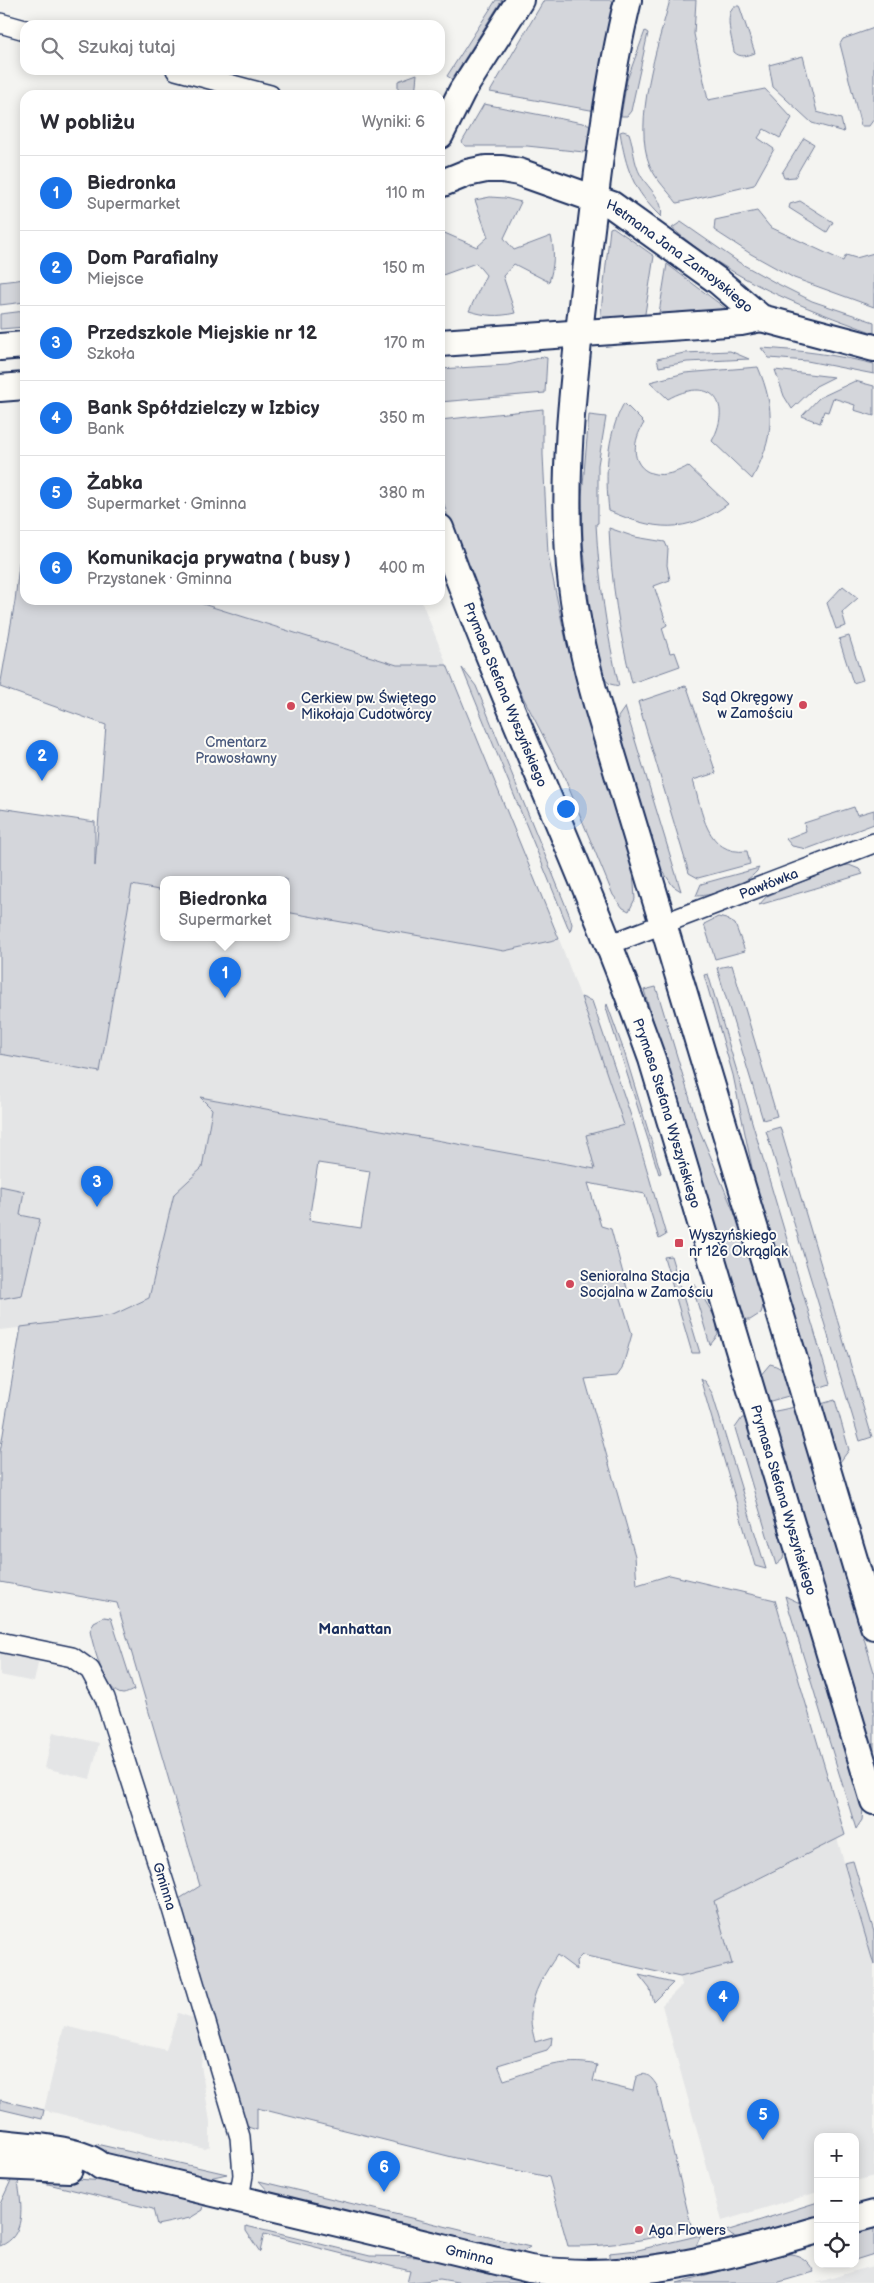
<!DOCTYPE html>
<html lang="pl">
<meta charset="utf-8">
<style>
:root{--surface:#fff;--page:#f7f7f7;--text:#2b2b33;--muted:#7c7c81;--line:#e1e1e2;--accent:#1a73e8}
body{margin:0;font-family:"Balsamiq Sans",sans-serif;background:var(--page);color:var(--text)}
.controls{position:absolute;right:15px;bottom:15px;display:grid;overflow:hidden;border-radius:10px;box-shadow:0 2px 12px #0003}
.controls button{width:45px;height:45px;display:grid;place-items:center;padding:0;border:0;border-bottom:1px solid var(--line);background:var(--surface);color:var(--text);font:25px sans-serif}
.you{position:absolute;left:565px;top:808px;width:18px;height:18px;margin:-12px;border:4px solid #fff;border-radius:50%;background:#1a73e8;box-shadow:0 0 0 8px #1a73e833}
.badge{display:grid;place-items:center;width:32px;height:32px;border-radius:50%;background:var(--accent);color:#fff;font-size:16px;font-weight:700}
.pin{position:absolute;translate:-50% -41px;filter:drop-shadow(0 1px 2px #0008)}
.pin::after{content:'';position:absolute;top:26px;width:18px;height:15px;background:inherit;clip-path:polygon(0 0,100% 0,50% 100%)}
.popup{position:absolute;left:160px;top:876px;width:130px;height:65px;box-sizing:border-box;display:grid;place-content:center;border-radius:10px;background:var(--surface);filter:drop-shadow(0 1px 4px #0005);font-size:16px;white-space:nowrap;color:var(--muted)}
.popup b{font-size:19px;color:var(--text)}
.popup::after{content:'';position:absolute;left:50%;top:100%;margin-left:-10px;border:10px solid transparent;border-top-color:var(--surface)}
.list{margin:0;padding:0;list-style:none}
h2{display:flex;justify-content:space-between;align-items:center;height:65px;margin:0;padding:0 20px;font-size:21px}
h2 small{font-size:16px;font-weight:400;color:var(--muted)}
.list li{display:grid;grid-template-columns:32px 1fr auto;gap:15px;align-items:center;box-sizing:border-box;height:75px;padding:0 20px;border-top:1px solid var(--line)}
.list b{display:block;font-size:19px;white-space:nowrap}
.list p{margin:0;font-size:16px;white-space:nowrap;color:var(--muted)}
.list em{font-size:16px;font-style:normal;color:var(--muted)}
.icon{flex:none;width:28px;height:28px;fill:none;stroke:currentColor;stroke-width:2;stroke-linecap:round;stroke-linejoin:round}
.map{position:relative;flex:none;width:874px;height:2283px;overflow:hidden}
.search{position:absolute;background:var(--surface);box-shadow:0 2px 12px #0003;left:20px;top:20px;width:425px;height:55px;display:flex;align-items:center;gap:12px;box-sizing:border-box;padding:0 18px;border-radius:15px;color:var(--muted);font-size:19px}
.panel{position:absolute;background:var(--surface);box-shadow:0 2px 12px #0003;left:20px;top:90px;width:425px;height:515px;border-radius:15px}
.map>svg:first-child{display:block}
.built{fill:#e4e5e6}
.green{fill:#d4d6db;stroke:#78829c;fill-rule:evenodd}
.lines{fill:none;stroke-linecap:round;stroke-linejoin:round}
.street-casing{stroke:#1b2f5e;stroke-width:22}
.secondary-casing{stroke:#1b2f5e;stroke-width:30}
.street{stroke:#fdfcf7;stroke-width:19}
.secondary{stroke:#fdfcf7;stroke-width:26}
.poi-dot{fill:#d1495b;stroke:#fdfcf7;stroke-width:2}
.labels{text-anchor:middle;stroke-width:4;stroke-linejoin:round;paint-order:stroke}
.street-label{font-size:14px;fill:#1b2f5e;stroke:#fdfcf7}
.poi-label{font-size:14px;fill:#1b2f5e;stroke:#fdfcf7;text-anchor:start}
.park-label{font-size:14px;fill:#49597d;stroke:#fdfcf7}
.neighbourhood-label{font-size:15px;font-weight:bold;fill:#1b2f5e;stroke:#fdfcf7}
</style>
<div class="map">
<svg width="874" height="2283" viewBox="0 0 874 2283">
<rect width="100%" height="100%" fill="#f4f4f1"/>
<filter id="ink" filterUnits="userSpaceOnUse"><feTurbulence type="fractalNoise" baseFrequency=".02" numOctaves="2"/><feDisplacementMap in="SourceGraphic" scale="10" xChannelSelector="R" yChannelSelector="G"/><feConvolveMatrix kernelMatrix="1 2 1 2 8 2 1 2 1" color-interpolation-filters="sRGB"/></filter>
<g filter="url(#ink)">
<g class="built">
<polygon points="190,600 397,600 399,602 416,603 421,600 447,665 397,665"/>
<polygon points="132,885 164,891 164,937 286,937 286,911 504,951 559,939 591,1025 625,1125 596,1169 201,1097 212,1109 202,1169 174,1194 149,1298 113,1315 65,1323 0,1330 0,1054 100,1072"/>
<polygon points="0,1651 39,1659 34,1682 0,1675"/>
<polygon points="53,1732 99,1743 90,1779 45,1768"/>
<polygon points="837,1838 874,1965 874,2176 855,2181 855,2137 818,2137 818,2192 722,2221 662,2005 682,1985 680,1977 732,1964 713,1901"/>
<polygon points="178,2013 196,2019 204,2046 201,2065 210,2122 210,2147 205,2149 44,2110 64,2026 166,2050"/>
<polygon points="874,2266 874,2283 816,2283 851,2272"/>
</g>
<g class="green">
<polygon points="496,0 502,0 452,79 447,76"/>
<polygon points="544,0 616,0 596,111 490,92"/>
<path d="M 670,0 L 696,0 L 694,34 L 708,100 L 765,89 L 792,118 L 780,138 L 764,129 L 758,138 L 774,149 L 754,185 L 677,203 C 668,191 656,180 650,166 C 632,122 658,45 670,0 Z"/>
<path d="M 734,6 L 739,6 L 740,8 L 755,53 C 747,56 740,58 734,52 C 732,38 724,16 734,6 Z"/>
<polygon points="874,28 874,119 869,126 861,126 840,44 843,39"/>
<polygon points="645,31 648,33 631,111 627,116 621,116 627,80"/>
<polygon points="803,56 817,112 841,119 844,132 812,123 773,87 769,65"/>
<polygon points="417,74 415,95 398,95 398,81"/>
<polygon points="484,104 593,125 589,150 584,152 527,146 465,146 462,142"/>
<path d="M 623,131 L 629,133 C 634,147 633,162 641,176 C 649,189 665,201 661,217 C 633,190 626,169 620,132 Z"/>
<polygon points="804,138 814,144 795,177 784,178 782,173"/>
<path d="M 490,197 L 505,198 L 521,202 L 504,238 L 514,250 L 551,236 C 555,253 554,266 549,282 L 514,264 L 503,276 L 515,313 C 498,317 486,316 469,311 L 486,275 L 476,263 L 440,276 L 440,231 L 477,247 L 488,237 L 475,200 Z"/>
<polygon points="800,201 833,222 827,232 789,208 790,204"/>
<polygon points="757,211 770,227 843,261 846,255 856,258 874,253 874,307 794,278 751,254 714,230 715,220"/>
<path d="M 681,222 L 740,263 L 776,283 L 812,301 L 874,322 L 874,333 C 802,307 731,280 672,228 Z"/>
<polygon points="613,227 654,256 644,320 600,321 610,228"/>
<polygon points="667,264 733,314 658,319"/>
<polygon points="25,279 25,302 0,305 0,282"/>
<polygon points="25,311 25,327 0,329 0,314"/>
<path d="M 761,348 C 799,350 837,355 874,364 L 874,374 L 807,361 L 769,358 Z"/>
<polygon points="730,351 749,359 687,362 659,367 657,359 684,353"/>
<polygon points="543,357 547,358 545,393 440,402 440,369 508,365"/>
<path d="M 758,367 C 776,410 774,438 752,479 L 712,441 C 734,400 709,376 668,399 L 650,382 L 685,373 Z"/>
<polygon points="775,370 834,377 816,386 792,409 784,396"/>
<polygon points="855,381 874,386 874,416 854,410 855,405 833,398 828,412 824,411 820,423 802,416 819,398"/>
<path d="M 624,403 L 644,423 C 620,462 649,489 688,466 L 728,504 C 685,535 654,530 609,511 C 605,475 606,436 624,403 Z"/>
<polygon points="543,409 543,455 548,554 557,599 567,645 633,868 635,899 629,911 623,908 613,895 563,774 510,672 451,526 440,492 440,420"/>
<path d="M 589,415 L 606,417 L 598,465 L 598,523 L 596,524 C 599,580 606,631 619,686 L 610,684 L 603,678 L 591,618 L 583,542 L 582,496 Z"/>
<path d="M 609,528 L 635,537 L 665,542 L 668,549 L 667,565 L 670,580 L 654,586 L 667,625 L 662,628 L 670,653 L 675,652 L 680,666 L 632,683 C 619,632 611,581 609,528 Z"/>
<polygon points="21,547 25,548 25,600 190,600 397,665 447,665 559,939 504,951 286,912 286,879 164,879 164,891 132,885 100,1072 0,1054 0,808 95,822 95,866 106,725 0,687 15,601"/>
<polygon points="843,586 858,598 842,612 846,626 836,629 827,603"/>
<polygon points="849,636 863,680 853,683 839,639"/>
<polygon points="462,668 476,686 569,914 572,924 570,932"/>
<path d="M 685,686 L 687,687 L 716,773 L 693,780 C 702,811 706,856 747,851 L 750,864 L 698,878 L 689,873 L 638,702 Z"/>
<polygon points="625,707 681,891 673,886 660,867 618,731 618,717"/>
<polygon points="854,807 857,815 874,810 874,824 807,849 792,846 786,839 806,831 804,823"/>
<polygon points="849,865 859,869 863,874 759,905 767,896 841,866"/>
<path d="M 759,868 C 750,884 714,896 696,896 L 701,884 Z"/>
<polygon points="718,917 726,919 735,924 745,951 715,959 704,924"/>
<polygon points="732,965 777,1116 763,1120 717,968"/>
<polygon points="708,974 830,1384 815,1389 757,1192 733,1075 704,975"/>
<polygon points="656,987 699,1129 742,1231 763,1306 761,1313 750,1320 745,1320 742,1316 644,990"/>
<path d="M 581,997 L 592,1001 L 633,1122 L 666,1235 L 659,1239 L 645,1194 L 588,1183 L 601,1226 L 611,1229 L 628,1292 L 619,1292 L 632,1334 L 622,1369 L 617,1376 L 585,1379 L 635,1556 L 637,1585 L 670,1575 L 775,1600 L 845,1835 L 714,1901 L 732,1964 L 680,1977 L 582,1955 L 576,1961 L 577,1970 L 557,1955 C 545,1973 532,1992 531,2014 C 530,2023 533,2033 535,2042 L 552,2037 L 551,2045 L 547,2050 L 498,2065 L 504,2080 C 536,2070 562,2057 597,2065 L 593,2081 L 633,2091 L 636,2077 C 646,2070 652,2078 657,2086 L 692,2229 C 647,2239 615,2247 568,2246 L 549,2177 L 456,2158 L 257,2108 L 257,2130 L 248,2127 L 244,2122 L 179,1906 L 179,1899 L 200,1886 L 117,1603 L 0,1582 L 0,1452 L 21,1327 L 113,1315 L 149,1298 L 174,1194 L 202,1168 L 212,1109 L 200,1097 L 595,1169 L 586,1135 L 624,1125 ZM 318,1163 L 370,1171 L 361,1228 L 309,1220 Z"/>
<polygon points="607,1004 624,1051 661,1173 659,1174 606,1008"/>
<polygon points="780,1127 872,1437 860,1441 766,1131"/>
<polygon points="0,1186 24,1191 20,1215 40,1219 22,1295 0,1299"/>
<polygon points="671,1256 700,1353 692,1353 664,1257"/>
<polygon points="695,1284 716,1319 718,1335 710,1345 692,1285"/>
<path d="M 770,1364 C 787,1368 788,1380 792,1395 L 767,1402 L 759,1377 Z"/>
<polygon points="700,1378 705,1382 712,1393 766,1569 755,1566"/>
<polygon points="835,1400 849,1450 840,1462 837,1459 821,1404"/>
<polygon points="795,1407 874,1672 874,1760 771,1412"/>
<polygon points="742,1418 746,1418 785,1548 783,1559 776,1565 735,1428"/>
<polygon points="785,1596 802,1604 863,1808 862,1820 856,1829"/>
<path d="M 104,1617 L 111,1618 L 134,1690 C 131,1691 126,1694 123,1694 C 105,1694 93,1645 90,1631 L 94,1622 Z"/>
<polygon points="853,1861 874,1932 874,1965 844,1863"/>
<polygon points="639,1975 673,1983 654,2002 650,1989"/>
<polygon points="0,2100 44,2110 42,2119 0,2109"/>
<polygon points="96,2144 227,2174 209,2178 95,2152"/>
<path d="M 14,2174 L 103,2181 L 204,2204 L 203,2210 L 190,2218 L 157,2225 L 153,2209 L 23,2178 L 18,2183 C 22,2206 26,2236 0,2246 L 0,2204 Z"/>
<polygon points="259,2181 530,2247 522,2252 513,2252 269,2192"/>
<polygon points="818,2202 818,2216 740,2238 732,2236 726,2231"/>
<polygon points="246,2226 370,2256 423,2257 535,2283 463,2283 440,2279 407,2283 410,2271 264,2234 260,2252 246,2231"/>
<polygon points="874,2228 874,2254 855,2260 855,2233"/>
<polygon points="701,2235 696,2246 688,2252 609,2263 609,2253 638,2250"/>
<path d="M 790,2254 C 802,2255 809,2262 814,2272 L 776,2283 L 677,2283 L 760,2260 Z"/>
</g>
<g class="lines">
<g class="street-casing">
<g id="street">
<polyline points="0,23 25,30"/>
<polyline points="176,70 270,95"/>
<path id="s1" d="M 608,945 L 874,843"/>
<path id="s2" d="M 0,1642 L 72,1657 L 90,1670 L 105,1698 L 166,1889 L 240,2137 L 243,2175 L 239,2199"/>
</g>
</g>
<g class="secondary-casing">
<g id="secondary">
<path d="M 628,0 C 608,83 598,169 588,254 C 576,359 559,481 572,586 C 577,626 586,665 597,704 L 874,1626"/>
<polyline points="440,135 462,91 520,0"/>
<path id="s3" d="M 440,184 L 467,173 L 486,169 L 502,169 L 519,172 L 612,205 L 718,281 L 761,318 L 874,348"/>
<polyline points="440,343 741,322 761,318"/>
<polyline points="0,347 25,345"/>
<polyline points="0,388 25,386"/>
<path id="s4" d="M 440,528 C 505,707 588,879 652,1059 L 874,1801"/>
<path id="s5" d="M 0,2143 C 26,2146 81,2148 101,2166 L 530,2269 C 631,2283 721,2258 818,2230"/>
<polyline points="0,2166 69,2169"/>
<polyline points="855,2219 874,2214"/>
</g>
</g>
<use href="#street" class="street"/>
<use href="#secondary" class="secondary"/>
</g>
</g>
<g class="poi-dot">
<circle cx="803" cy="705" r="5"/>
<circle cx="291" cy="706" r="5"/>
<rect x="674" y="1238" width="10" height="10" rx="2.5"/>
<circle cx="570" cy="1284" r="5"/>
<circle cx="639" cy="2230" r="5"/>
</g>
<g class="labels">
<g class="street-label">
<text dy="5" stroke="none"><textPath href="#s3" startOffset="265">Hetmana Jana Zamoyskiego</textPath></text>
<text dy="5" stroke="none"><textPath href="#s4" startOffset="179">Prymasa Stefana Wyszyńskiego</textPath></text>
<text dy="5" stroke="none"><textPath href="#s1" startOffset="172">Pawłówka</textPath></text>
<text dy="5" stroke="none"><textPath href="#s4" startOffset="628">Prymasa Stefana Wyszyńskiego</textPath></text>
<text dy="5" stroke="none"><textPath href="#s4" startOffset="1032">Prymasa Stefana Wyszyńskiego</textPath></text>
<text dy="5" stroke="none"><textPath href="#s2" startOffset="325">Gminna</textPath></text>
<text dy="5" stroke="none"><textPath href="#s5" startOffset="484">Gminna</textPath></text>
</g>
<g class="poi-label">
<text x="793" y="702" text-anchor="end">Sąd Okręgowy<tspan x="793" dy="16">w Zamościu</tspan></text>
<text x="301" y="703">Cerkiew pw. Świętego<tspan x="301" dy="16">Mikołaja Cudotwórcy</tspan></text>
<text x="689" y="1240">Wyszyńskiego<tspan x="689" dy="16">nr 126 Okrąglak</tspan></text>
<text x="580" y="1281">Senioralna Stacja<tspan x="580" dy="16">Socjalna w Zamościu</tspan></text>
<text x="649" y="2235">Aga Flowers</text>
</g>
<g class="park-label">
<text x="236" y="747">Cmentarz<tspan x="236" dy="16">Prawosławny</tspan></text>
</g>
<g class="neighbourhood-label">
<text x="355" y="1634">Manhattan</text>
</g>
</g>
</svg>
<div class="controls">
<button>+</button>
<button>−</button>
<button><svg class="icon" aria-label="locate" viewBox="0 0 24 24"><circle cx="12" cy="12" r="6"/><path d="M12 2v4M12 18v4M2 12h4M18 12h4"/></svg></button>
</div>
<div class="you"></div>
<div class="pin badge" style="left:225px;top:998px">1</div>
<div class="popup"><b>Biedronka</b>Supermarket</div>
<div class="pin badge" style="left:42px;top:781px">2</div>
<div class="pin badge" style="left:97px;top:1207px">3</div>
<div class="pin badge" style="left:723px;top:2022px">4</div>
<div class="pin badge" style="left:763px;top:2140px">5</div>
<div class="pin badge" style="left:384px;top:2192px">6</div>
<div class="search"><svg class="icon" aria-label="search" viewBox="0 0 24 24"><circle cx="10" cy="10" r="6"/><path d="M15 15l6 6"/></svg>Szukaj tutaj</div>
<section class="panel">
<h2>W pobliżu<small>Wyniki: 6</small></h2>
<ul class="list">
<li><span class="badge">1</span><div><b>Biedronka</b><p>Supermarket</p></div><em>110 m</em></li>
<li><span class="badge">2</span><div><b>Dom Parafialny</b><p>Miejsce</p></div><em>150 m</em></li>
<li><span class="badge">3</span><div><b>Przedszkole Miejskie nr 12</b><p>Szkoła</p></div><em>170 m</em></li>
<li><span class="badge">4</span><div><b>Bank Spółdzielczy w Izbicy</b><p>Bank</p></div><em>350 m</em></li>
<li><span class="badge">5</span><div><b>Żabka</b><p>Supermarket · Gminna</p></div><em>380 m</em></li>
<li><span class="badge">6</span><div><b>Komunikacja prywatna ( busy )</b><p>Przystanek · Gminna</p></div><em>400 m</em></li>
</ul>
</section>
</div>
